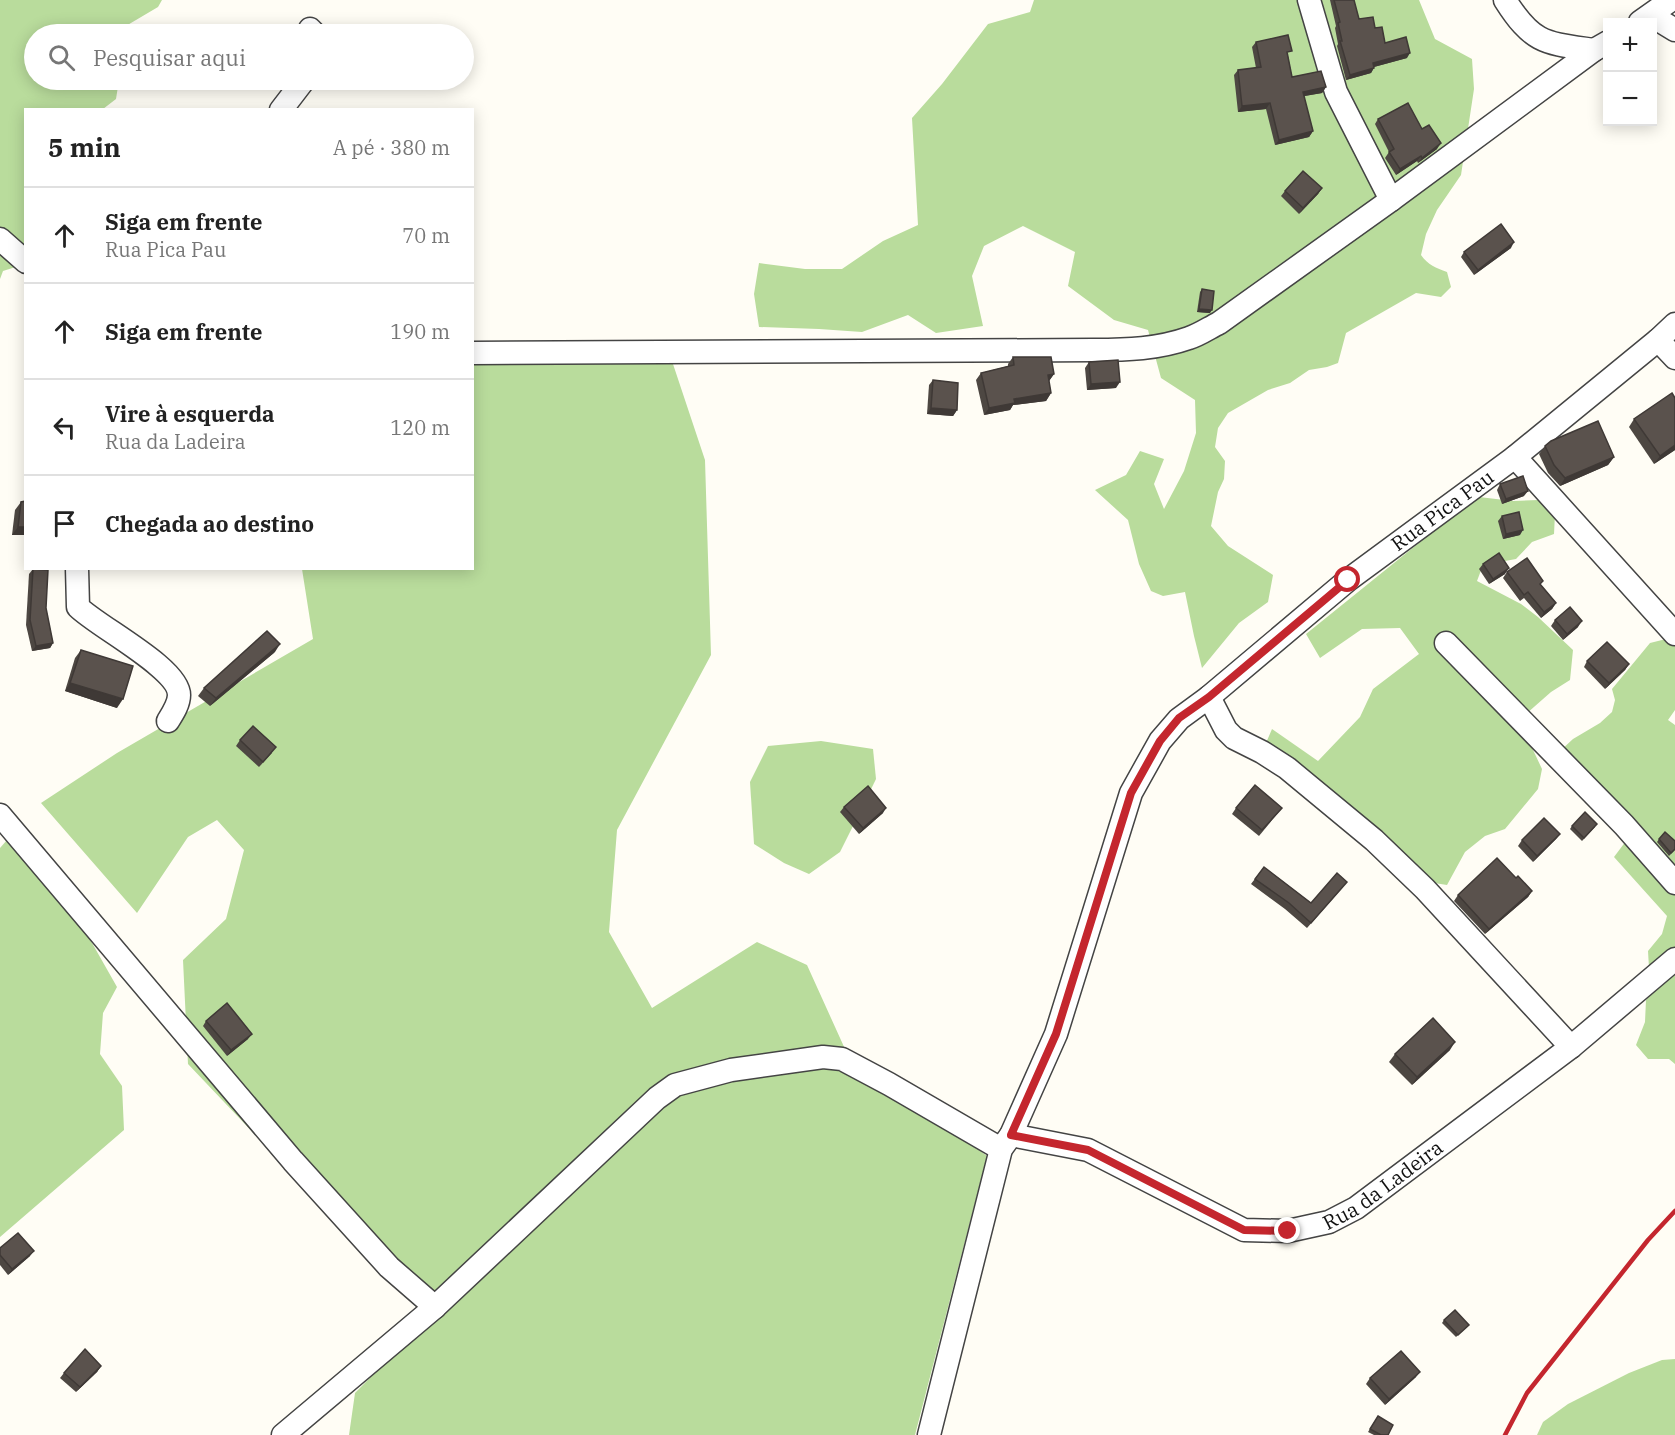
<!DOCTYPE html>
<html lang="pt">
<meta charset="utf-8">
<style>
:root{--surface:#fff;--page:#f2f2f2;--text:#222;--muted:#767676;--line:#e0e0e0}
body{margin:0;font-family:"IBM Plex Serif",serif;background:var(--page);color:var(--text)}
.controls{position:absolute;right:18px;top:18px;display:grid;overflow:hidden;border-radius:0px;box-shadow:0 3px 15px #0003}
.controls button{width:54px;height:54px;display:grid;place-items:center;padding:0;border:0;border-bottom:2px solid var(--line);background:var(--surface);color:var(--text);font:30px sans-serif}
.stop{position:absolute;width:18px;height:18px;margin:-14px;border:4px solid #c4262e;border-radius:50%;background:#fff}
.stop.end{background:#c4262e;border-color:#fff;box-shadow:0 2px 6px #0008}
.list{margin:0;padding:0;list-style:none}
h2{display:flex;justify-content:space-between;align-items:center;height:78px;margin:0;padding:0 24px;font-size:26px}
h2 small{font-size:20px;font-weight:400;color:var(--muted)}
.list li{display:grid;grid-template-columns:39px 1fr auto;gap:18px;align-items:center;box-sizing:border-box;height:96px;padding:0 24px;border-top:2px solid var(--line)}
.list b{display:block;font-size:22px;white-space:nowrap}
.list p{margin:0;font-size:20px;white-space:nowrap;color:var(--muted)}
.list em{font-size:20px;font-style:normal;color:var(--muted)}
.icon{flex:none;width:33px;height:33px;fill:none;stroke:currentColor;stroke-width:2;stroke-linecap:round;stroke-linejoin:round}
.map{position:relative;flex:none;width:1675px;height:1435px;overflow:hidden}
.search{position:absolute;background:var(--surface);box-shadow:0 3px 15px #0003;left:24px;top:24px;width:450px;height:66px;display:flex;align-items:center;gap:15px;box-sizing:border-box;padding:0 21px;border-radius:33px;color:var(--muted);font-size:22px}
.panel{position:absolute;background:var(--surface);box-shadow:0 3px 15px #0003;left:24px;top:108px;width:450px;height:462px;border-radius:0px}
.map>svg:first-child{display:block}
.forest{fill:#b9dc9c}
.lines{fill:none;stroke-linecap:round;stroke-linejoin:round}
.minor-casing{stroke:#444;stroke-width:25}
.minor{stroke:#fff;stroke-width:22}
.rail{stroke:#c4262e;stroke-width:4.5}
.wall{fill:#4d4742}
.shaded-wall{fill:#3f3936}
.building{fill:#5a524d;stroke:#3f3936;stroke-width:1.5}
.route{stroke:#c4262e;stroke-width:8}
.labels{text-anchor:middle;stroke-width:6;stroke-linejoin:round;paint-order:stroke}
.street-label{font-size:20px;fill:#111;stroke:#fff}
</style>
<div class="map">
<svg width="1675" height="1435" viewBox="0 0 1675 1435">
<rect width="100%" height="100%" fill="#fffdf5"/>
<g class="forest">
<polygon points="0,0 162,0 158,7 114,33 115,34 34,34 34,80 119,80 116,99 103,109 26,110 25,264 3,271 0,279"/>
<path d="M 1034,0 L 1419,0 L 1435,39 L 1472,59 L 1474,89 L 1461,175 L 1437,210 L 1426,234 L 1421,255 C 1428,265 1436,268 1447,272 L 1451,287 L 1441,297 L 1416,293 L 1346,333 L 1338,363 L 1327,367 L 1309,370 L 1290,383 L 1268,390 L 1228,413 L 1218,428 L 1215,447 L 1225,461 L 1224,479 L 1218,492 L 1211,526 L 1228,546 L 1273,575 L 1268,602 L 1239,623 L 1202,668 L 1194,636 L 1185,592 L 1163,596 L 1151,591 L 1139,564 L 1128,520 L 1095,490 L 1126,475 L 1140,451 L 1164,459 L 1154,484 L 1164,509 L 1184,471 L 1196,433 L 1195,400 L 1161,378 L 1148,330 L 1114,320 L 1068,286 L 1075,252 L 1023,226 L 984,246 L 972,276 L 983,326 L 936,333 L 908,315 L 862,332 L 819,329 L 759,327 L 754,294 L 759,263 L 805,269 L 842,269 L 883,241 L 918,225 L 912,118 L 942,84 L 988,24 L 1030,12 Z"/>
<polygon points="672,361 705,460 711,655 617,830 609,932 652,1008 757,942 807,965 845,1049 987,1156 915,1435 349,1435 355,1393 429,1318 188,1064 183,960 226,919 244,850 217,820 188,837 137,913 41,803 117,753 313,639 302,569 472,568 473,364"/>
<polygon points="1479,497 1513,501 1539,500 1555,514 1554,534 1532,542 1516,559 1483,565 1477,581 1521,604 1538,617 1573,650 1570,680 1551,692 1526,714 1526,735 1542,769 1538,789 1505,829 1485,836 1465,852 1447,885 1428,882 1266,743 1272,729 1318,761 1360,717 1373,689 1419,654 1400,628 1362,629 1320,658 1306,634 1456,513"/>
<polygon points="1666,639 1675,646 1675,710 1668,720 1675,725 1675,950 1649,968 1648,951 1662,934 1667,916 1614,857 1626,841 1636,820 1608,803 1559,752 1573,739 1600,723 1612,712 1615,700 1612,689 1650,643"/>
<polygon points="821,741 873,749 876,779 861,810 840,852 809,874 784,863 754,844 750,782 768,746"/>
<polygon points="7,840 79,920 117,987 103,1013 100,1054 122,1086 124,1130 0,1237 0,848"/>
<polygon points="1675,968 1675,1064 1669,1059 1648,1059 1636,1045 1645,1022 1646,1000"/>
<polygon points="1675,1359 1675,1435 1537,1435 1543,1422 1568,1404 1629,1373 1662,1360"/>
</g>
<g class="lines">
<g class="minor-casing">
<g id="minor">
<polyline points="1309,0 1336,92 1391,200"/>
<path d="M 1505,0 C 1533,44 1545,43 1594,50"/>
<polyline points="1652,16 1675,30"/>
<polyline points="1640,22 1671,0"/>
<polyline points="310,29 315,34"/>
<polyline points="281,110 304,80"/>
<polyline points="0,239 26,262"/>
<polyline points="1658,340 1675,358"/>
<path d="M 472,353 L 1094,350 C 1127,350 1158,349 1189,338 C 1199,335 1209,328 1219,323 L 1391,200 L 1594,50 L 1608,42"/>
<polyline points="1515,457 1675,634"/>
<path d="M 77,568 L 78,607 C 98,627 179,668 179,695 C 179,704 173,713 168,721"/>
<polyline points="1446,643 1624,825 1675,883"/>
<polyline points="1209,697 1226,730 1234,738 1262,752 1287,768 1374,840 1425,889 1571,1047"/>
<polyline points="0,815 293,1161 389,1267 435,1307"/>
<path id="s1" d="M 1011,1135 L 1088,1150 L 1244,1230 L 1288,1231 L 1329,1222 L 1356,1208 L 1571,1047 L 1675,959"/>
<polyline points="283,1435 435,1307 657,1098 675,1085 731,1070 823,1057 842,1059 889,1084 1001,1149"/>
<path id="s2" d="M 929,1435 L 1001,1149 L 1011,1135 L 1056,1034 L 1131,793 L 1160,741 L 1179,719 L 1209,697 L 1348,580 L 1515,457 L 1658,340 L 1675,324"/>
</g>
</g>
<use href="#minor" class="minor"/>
<polyline class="rail" points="1505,1435 1527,1393 1648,1240 1675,1211"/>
</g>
<g class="wall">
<polygon points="1330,0 1354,0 1359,19 1375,28 1385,43 1407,58 1374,67 1371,73 1346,80 1337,46 1338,44 1335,28 1336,26"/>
<polygon points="1256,42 1288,56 1292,77 1326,87 1322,93 1304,96 1313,131 1309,137 1275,145 1266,109 1238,112 1234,75 1238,70 1256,68 1252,47"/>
<polygon points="1378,119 1422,129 1437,149 1418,163 1417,161 1396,175 1385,158 1389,152 1375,124"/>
<polygon points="1322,188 1318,194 1299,214 1281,196 1285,191"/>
<polygon points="1511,248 1474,275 1461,257 1464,252"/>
<polygon points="1202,289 1210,313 1197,312 1200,292"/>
<polygon points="1013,357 1054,374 1049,381 1051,393 1046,401 1013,405 1010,410 984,415 976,380 981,373 1008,366 1008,364"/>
<polygon points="1089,362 1116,388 1087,390 1085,368"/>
<polygon points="933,380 957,410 953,416 927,414 929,385"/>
<polygon points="1634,419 1675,450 1654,464 1629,427"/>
<polygon points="1545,446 1614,457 1608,465 1560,486 1548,473 1539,454"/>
<polygon points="1500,484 1524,496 1502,504 1497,490"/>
<polygon points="26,501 26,535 12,535 15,510 21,502"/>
<polygon points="1502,516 1520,535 1503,539 1498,521"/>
<polygon points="1483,564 1505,574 1489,584 1479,569"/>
<polygon points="33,569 46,608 53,643 50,648 32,651 26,625 29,574"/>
<polygon points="1507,572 1541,585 1556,603 1552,609 1541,618 1524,598 1520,601 1503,578"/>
<polygon points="1555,620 1578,627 1563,640 1551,626"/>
<polygon points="81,650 117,708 65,691 75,658"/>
<polygon points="275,652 210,706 198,696 204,688"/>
<polygon points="1587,661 1629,664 1625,670 1605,689 1584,667"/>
<polygon points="240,740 272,753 259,767 236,746"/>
<polygon points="844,807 883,813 859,834 840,812"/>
<polygon points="1236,808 1282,808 1259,836 1232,814"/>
<polygon points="1572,826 1595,827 1582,841 1570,829"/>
<polygon points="1560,834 1556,839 1533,862 1518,846 1522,840"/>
<polygon points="1659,839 1675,850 1669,856 1657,842"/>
<polygon points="1264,867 1311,903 1343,887 1307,928 1285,909 1251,884"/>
<polygon points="1516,878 1532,891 1528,897 1485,934 1454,901 1458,895"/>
<polygon points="206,1021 248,1039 227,1056 203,1026"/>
<polygon points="1450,1050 1412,1085 1389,1062 1395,1054"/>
<polygon points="0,1248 30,1256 8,1275 0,1265"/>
<polygon points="1444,1320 1469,1325 1456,1337 1442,1323"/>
<polygon points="101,1366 97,1372 76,1392 60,1378 64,1373"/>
<polygon points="1416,1377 1385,1405 1366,1384 1370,1378"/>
<polygon points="1378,1416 1388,1435 1374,1435 1368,1432"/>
</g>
<g class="shaded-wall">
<polygon points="1410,53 1407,58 1370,68 1373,63"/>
<polygon points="1374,68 1371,73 1346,80 1350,75"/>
<polygon points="1326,87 1322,93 1299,97 1303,92"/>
<polygon points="1270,103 1266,109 1238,112 1242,106"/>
<polygon points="1313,131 1309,137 1275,145 1279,140"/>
<polygon points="1441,143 1437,149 1418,163 1422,158"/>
<polygon points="1421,156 1417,161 1396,175 1400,169"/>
<polygon points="1322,188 1318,194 1299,214 1303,208"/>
<polygon points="1514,242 1511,248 1474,275 1478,270"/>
<polygon points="1199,309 1212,310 1210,313 1197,312"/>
<polygon points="1054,374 1049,381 1048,375"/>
<polygon points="1120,382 1116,388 1087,390 1091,384"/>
<polygon points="1051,393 1046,401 1013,405 1010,410 984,415 989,408 1014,399"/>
<polygon points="931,408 957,410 953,416 927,414"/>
<polygon points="1675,445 1675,450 1654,464 1660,456"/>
<polygon points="1614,457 1608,465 1560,486 1565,478"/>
<polygon points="1528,491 1524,496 1502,504 1506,499"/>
<polygon points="18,527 26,527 26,535 12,535"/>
<polygon points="1523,530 1520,535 1503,539 1506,534"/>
<polygon points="1509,568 1505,574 1489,584 1493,579"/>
<polygon points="1556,603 1552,609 1541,618 1544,612"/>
<polygon points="1582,621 1578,627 1563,640 1567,634"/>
<polygon points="53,643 50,648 32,651 36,646"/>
<polygon points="280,644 275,652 210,706 216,698"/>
<polygon points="1629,664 1625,670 1605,689 1609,683"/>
<polygon points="70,683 123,699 117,708 65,691"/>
<polygon points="886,808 883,813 859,834 863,828"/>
<polygon points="1560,834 1556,839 1533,862 1537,856"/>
<polygon points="1532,891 1528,897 1485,934 1489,929"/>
<polygon points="252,1034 248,1039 227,1056 231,1050"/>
<polygon points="1455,1042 1450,1050 1412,1085 1417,1077"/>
<polygon points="34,1251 30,1256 8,1275 12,1269"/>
<polygon points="101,1366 97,1372 76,1392 80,1387"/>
<polygon points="1420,1372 1416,1377 1385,1405 1389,1399"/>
</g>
<g class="building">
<polygon points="1334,0 1354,0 1359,19 1373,17 1375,28 1382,27 1385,43 1406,37 1410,53 1373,63 1374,68 1350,75 1340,41 1342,41 1338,23 1340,22"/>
<polygon points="1288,35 1292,51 1287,52 1292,77 1321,71 1326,87 1303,92 1313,131 1279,140 1270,103 1242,106 1238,70 1261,67 1256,42"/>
<polygon points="1408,103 1422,129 1429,125 1441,143 1422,158 1421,156 1400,169 1389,152 1394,149 1378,119"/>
<polygon points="1303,171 1322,188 1303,208 1285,191"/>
<polygon points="1501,224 1514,242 1478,270 1464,252"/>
<polygon points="1202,289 1214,291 1212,310 1199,309"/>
<polygon points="1013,357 1051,357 1054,374 1048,375 1051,393 1014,399 1015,403 989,408 981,373 1014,365"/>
<polygon points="1118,360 1120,382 1091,384 1089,362"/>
<polygon points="933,380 958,383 957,410 931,408"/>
<polygon points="1672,393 1675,398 1675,445 1660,456 1634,419"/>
<polygon points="1598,421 1614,457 1565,478 1554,465 1545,446 1551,441"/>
<polygon points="1523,476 1528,491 1506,499 1500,484"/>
<polygon points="26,501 26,527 18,527 21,502"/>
<polygon points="1519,512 1523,530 1506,534 1502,516"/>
<polygon points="1499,553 1509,568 1493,579 1483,564"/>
<polygon points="1527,558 1543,581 1540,584 1556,603 1544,612 1528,592 1524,595 1507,572"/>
<polygon points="33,569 48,570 46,608 53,643 36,646 30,620"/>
<polygon points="1570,607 1582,621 1567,634 1555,620"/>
<polygon points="267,631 280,644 216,698 204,688"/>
<polygon points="1607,642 1629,664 1609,683 1587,661"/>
<polygon points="81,650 133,666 123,699 70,683"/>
<polygon points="253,726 276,747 263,762 240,740"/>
<polygon points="1255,785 1282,808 1262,830 1236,808"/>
<polygon points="868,786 886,808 863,828 844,807"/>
<polygon points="1585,812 1597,824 1584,838 1572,826"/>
<polygon points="1544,818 1560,834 1537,856 1522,840"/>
<polygon points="1665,832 1675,841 1675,849 1671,853 1659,839"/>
<polygon points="1497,858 1516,878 1518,876 1532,891 1489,929 1458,895"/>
<polygon points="1264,867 1311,903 1337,873 1347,882 1311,923 1289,903 1255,879"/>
<polygon points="227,1003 252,1034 231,1050 206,1021"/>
<polygon points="1433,1018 1455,1042 1417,1077 1395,1054"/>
<polygon points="18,1233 34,1251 12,1269 0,1255 0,1248"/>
<polygon points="1455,1310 1469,1325 1458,1335 1444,1320"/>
<polygon points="85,1349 101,1366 80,1387 64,1373"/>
<polygon points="1401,1351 1420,1372 1389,1399 1370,1378"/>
<polygon points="1378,1416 1393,1425 1388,1435 1381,1435 1370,1429"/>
</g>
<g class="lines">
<polyline class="route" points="1288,1231 1244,1230 1088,1150 1011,1135 1056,1034 1131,793 1160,741 1179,718 1209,697 1348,580"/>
</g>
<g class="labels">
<g class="street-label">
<text dy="7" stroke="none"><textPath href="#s2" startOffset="1100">Rua Pica Pau</textPath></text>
<text dy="7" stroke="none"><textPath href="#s1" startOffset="405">Rua da Ladeira</textPath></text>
</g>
</g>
</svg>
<div class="controls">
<button>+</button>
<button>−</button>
</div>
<div class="stop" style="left:1348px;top:580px"></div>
<div class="stop end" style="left:1288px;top:1231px"></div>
<div class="search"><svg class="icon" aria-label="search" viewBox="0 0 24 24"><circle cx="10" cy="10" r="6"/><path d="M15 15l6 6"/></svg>Pesquisar aqui</div>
<section class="panel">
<h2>5 min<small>A pé · 380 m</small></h2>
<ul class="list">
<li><svg class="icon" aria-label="ahead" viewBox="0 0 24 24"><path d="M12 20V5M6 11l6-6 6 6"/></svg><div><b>Siga em frente</b><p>Rua Pica Pau</p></div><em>70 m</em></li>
<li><svg class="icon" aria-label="ahead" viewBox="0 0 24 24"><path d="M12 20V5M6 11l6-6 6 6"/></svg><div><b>Siga em frente</b></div><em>190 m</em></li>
<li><svg class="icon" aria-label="left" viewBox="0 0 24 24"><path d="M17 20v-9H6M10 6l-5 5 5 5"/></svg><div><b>Vire à esquerda</b><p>Rua da Ladeira</p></div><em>120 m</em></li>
<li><svg class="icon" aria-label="arrive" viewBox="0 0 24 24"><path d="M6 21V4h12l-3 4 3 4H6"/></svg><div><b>Chegada ao destino</b></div></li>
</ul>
</section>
</div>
